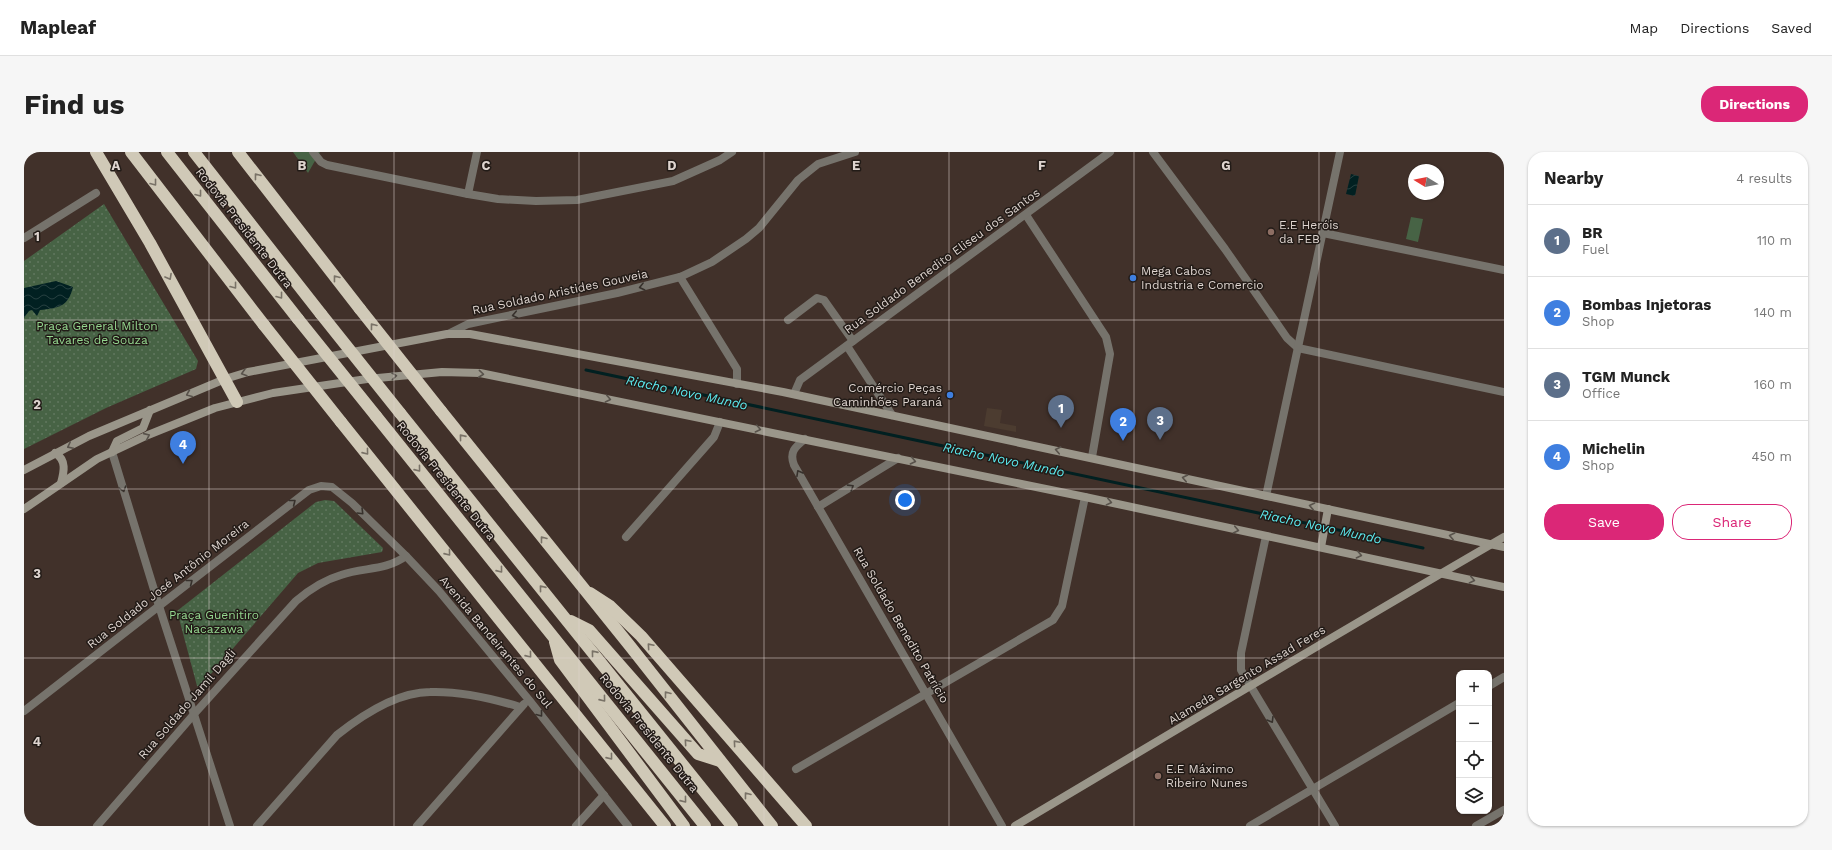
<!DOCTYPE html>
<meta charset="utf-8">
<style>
:root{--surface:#fff;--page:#f6f6f6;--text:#222;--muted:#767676;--line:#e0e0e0;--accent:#db2777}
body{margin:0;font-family:"Work Sans",sans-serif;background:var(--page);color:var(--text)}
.controls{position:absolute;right:12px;bottom:12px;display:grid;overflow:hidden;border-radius:8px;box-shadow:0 1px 3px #0004}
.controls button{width:36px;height:36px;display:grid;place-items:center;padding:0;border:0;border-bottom:1px solid var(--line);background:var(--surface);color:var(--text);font:20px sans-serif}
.compass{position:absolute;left:1384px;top:12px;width:36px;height:36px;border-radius:50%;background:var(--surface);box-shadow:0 1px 3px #0004;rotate:280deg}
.you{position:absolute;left:881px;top:348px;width:14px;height:14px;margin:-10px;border:3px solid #fff;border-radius:50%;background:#1a73e8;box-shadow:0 0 0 6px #1a73e833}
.badge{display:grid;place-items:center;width:26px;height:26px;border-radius:50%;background:var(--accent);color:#fff;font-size:13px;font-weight:700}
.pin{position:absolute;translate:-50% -33px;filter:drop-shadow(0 1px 2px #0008)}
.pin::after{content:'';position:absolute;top:21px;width:14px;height:12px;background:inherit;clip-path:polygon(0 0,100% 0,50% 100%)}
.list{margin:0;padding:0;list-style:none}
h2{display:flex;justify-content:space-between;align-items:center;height:52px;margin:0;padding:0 16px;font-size:17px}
h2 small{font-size:13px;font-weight:400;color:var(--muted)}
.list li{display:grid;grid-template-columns:26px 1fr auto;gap:12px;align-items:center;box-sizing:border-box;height:72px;padding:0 16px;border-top:1px solid var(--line)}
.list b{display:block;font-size:15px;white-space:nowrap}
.list p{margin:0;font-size:13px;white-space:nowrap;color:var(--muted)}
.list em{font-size:13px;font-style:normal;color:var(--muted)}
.actions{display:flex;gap:8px;padding:12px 16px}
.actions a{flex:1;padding:9px 0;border:1px solid var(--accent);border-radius:16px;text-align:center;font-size:14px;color:var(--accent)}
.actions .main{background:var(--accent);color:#fff}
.icon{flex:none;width:22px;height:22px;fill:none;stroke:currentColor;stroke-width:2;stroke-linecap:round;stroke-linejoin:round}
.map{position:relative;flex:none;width:1480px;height:674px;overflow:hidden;border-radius:16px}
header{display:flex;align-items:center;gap:24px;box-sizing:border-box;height:56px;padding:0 20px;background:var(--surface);border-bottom:1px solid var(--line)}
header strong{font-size:19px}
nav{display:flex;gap:22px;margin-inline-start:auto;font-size:14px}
.intro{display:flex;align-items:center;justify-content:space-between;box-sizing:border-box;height:96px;padding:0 24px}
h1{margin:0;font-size:28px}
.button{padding:10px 18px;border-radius:16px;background:var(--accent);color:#fff;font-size:14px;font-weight:700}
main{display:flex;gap:24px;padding:0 24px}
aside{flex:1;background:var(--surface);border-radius:16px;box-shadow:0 1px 3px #0004}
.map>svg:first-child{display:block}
.commercial{fill:#4c3c30}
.grass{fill:url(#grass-tufts)}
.park{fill:url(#park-dots)}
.pitch{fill:#476345}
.water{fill:url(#water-waves)}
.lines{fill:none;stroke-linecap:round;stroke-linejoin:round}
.stream{stroke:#012021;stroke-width:3}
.minor{stroke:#76736c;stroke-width:8}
.tertiary{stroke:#76736c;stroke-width:8}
.secondary{stroke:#9a968a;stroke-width:8}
.motorway{stroke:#d0c9b7;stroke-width:12}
.motorway-bridge{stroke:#d0c9b7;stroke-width:12}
.oneway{stroke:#797267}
.oneway2{stroke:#37312c}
.oneway3{stroke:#58524b}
.grid{fill:none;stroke:#ded4cf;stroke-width:1;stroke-opacity:0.55}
.education-dot{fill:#8d6e63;stroke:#221b17;stroke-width:1.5}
.shop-dot{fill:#3f7fe0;stroke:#221b17;stroke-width:1.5}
.labels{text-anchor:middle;stroke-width:3;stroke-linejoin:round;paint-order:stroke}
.poi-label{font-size:12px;fill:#ded4cf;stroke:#221b17;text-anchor:start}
.street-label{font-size:12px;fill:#ded4cf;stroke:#221b17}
.park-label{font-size:12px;fill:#94d78f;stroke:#221b17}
.water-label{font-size:13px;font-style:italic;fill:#5ce9ee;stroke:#221b17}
.grid-label{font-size:13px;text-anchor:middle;font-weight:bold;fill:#ded4cf;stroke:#221b17;stroke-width:3;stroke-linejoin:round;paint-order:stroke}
</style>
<header>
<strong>Mapleaf</strong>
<nav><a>Map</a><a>Directions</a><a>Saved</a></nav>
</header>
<div class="intro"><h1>Find us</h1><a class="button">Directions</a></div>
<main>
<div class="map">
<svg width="1480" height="674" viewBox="0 0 1480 674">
<defs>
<pattern id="grass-tufts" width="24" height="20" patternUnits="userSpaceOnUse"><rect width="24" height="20" fill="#476345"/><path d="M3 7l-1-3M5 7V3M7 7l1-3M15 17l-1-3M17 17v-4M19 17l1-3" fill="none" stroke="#61785f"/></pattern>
<pattern id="park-dots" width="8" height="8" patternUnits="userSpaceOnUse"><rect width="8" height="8" fill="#476345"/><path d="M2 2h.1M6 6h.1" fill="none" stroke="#61785f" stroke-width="1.8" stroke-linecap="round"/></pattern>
<pattern id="water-waves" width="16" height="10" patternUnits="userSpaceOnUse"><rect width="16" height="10" fill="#012021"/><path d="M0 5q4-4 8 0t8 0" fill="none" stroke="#264040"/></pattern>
</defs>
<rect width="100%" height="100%" fill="#41312a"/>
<polygon class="commercial" points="963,256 978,258 976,271 992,274 992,280 960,274"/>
<polygon class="grass" points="269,0 296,0 284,21"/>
<g class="park">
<polygon points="80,52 174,209 172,217 82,256 0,297 0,109"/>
<polygon points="301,348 310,349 359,396 358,400 294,411 274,421 180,530 175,535 173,534 153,459 292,350"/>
</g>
<polygon class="pitch" points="1387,65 1399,67 1394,90 1382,87"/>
<g class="water">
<polygon points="1327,22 1335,24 1331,44 1322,42"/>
<path d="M 32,129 L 49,135 C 44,155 35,156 16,158 L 13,164 L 8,158 L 5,159 L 0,166 L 0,136 Z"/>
</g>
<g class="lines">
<polyline class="stream" points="562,218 1399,396"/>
<g class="minor">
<polyline points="289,0 297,10 303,13 444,42 474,47 512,49 553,48 649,29 696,8 708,0"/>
<polyline points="1129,0 1201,97 1263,186 1274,196 1480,240"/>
<polyline points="444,42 453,0"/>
<polyline points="1002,63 1082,185 1086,202 1068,305"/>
<polyline points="1299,81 1480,118"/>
<polyline points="0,86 72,41"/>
<polyline points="656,125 713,217 713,232"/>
<polyline points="764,168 793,146 800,148 829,189"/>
<polyline points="823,194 868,263"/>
<polyline points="770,242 776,228 1086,0"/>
<polyline points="1242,384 1217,501 1217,518 1311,674"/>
<polyline points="602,385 690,285 696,270"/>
<polyline points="1465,534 1480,525"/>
<polyline points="0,559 135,454 206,674"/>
<polyline points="772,617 1029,468 1038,454 1061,345"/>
<path d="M 73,674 L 171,561 L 272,449 C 286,437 300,428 317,423 C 341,415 361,419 382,404"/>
<path d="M 233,674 L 313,583 C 337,564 373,540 406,540 C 436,539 467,546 496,555"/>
<polyline points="393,674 500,552"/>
<polyline points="552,674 580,643"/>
<polyline points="1226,674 1435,551"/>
<polyline points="1452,674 1480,658"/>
</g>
<g class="tertiary">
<polyline points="424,182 444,172 593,141 656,125 688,110 722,87 735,76 774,28 794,12 831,0"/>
<path d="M 781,287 C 771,295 765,300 770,313 L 978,674"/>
<polyline points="88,300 135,454 285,338 297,334 308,335 328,351 382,404 415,439 505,548 604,674"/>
<polyline points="1242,344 1316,0"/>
<polyline points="794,355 874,306"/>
</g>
<g class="secondary">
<polyline points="88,300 93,289 119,276 126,258"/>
<path d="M 31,301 C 43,308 40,320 37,331"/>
<polyline points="0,318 65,284 201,227 224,220 423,182 446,182 759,240 1480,395"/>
<polyline points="0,357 73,307 124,283 191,256 249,241 343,227 418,220 456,221 1061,345 1480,435"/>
<polyline points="1297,395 1304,357"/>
<path d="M 991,674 C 1154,577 1316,480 1480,385"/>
</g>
<g class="motorway">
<polyline points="72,0 126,91 213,250"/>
<polyline points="107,0 240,173"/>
<polyline points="143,0 274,167"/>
<polyline points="170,0 297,162"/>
<polyline points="214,0 336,157"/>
<polyline points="417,259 606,494 748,674"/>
<polyline points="376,261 708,674"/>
<polyline points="352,264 681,674"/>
<polyline points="317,270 641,674"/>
<polyline points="566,441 586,454 617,484 782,674"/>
<polyline points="547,469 565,478 674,602 696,609"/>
<polyline points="531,490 536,508 660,674"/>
</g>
<g class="motorway-bridge">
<polyline points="336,157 417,259"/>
<polyline points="297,162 376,261"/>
<polyline points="274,167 352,264"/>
<polyline points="240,173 317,270"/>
</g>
</g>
<defs><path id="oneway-chevron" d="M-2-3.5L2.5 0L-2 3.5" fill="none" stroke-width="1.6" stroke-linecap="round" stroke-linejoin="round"/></defs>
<g class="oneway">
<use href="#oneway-chevron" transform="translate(233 24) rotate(-128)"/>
<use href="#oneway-chevron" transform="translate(130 31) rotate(52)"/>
<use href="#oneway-chevron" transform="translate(175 42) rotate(52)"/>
<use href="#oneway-chevron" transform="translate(145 125) rotate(61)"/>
<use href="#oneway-chevron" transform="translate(312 126) rotate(-128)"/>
<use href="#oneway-chevron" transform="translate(210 134) rotate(52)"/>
<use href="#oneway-chevron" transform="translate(256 144) rotate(52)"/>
<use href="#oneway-chevron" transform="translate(349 174) rotate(-128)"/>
<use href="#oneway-chevron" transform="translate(438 285) rotate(-129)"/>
<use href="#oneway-chevron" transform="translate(342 300) rotate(51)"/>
<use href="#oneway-chevron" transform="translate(394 317) rotate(51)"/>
<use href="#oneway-chevron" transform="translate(519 387) rotate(-128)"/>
<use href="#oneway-chevron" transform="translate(424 401) rotate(51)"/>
<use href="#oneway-chevron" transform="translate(476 418) rotate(51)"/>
<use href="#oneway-chevron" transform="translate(518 436) rotate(-129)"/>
<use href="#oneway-chevron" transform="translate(626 494) rotate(-131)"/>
<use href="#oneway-chevron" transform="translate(570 501) rotate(-129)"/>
<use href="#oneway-chevron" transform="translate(505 503) rotate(51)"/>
<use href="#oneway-chevron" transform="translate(643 542) rotate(-128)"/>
<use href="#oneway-chevron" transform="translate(579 547) rotate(51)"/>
<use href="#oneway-chevron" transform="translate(663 590) rotate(-131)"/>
<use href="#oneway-chevron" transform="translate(712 591) rotate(-131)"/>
<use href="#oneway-chevron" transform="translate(586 605) rotate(51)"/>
<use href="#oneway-chevron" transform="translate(723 643) rotate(-128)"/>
<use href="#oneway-chevron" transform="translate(660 648) rotate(51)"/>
</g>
<g class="oneway2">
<use href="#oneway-chevron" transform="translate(618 135) rotate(166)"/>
<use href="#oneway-chevron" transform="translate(491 163) rotate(168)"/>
<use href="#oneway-chevron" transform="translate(775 321) rotate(-119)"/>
<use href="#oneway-chevron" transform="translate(827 335) rotate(-32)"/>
<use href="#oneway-chevron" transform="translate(99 337) rotate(73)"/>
<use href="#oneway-chevron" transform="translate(269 350) rotate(-38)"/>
<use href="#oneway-chevron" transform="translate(337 360) rotate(45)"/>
<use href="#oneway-chevron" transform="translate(166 430) rotate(-38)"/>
<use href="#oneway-chevron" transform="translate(516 562) rotate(52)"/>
<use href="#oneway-chevron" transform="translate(1247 568) rotate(59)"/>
</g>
<g class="oneway3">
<use href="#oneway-chevron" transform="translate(220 221) rotate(164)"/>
<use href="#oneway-chevron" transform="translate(457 222) rotate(6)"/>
<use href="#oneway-chevron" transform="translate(370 224) rotate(-6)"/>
<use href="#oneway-chevron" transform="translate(165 242) rotate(157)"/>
<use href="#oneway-chevron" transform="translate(584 247) rotate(11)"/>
<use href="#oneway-chevron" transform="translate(734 277) rotate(12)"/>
<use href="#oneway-chevron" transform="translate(123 284) rotate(-24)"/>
<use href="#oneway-chevron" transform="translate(46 294) rotate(153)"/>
<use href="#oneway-chevron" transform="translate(1034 298) rotate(-168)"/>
<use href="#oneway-chevron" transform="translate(889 309) rotate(12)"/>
<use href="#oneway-chevron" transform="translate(1161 326) rotate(-168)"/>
<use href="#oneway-chevron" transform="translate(1085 350) rotate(12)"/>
<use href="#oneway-chevron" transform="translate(1288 354) rotate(-168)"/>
<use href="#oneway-chevron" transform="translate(1212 378) rotate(12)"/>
<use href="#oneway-chevron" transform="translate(1428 384) rotate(-168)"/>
<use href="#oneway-chevron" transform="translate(1335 403) rotate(12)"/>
<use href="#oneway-chevron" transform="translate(1448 428) rotate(12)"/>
</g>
<path class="grid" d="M 185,0 L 185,674M 370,0 L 370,674M 555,0 L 555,674M 740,0 L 740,674M 925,0 L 925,674M 1110,0 L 1110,674M 1295,0 L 1295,674M 0,168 L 1480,168M 0,337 L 1480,337M 0,506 L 1480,506"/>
<g class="education-dot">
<circle cx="1247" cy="80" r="4"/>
<circle cx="1134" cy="624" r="4"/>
</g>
<g class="shop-dot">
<circle cx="1109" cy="126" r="4"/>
<circle cx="926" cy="243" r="4"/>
</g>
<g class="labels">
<g class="poi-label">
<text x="1255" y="77">E.E Heróis<tspan x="1255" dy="14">da FEB</tspan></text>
<text x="1117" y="123">Mega Cabos<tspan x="1117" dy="14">Industria e Comercio</tspan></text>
<text x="918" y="240" text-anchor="end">Comércio Peças<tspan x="918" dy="14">Caminhões Paraná</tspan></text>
<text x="1142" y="621">E.E Máximo<tspan x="1142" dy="14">Ribeiro Nunes</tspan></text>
</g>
<g class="street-label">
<text transform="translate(220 76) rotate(52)" y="4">Rodovia Presidente Dutra</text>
<text transform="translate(918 109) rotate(-36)" y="4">Rua Soldado Benedito Eliseu dos Santos</text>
<text transform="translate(536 140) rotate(-12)" y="4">Rua Soldado Aristides Gouveia</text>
<text transform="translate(422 329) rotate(51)" y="4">Rodovia Presidente Dutra</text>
<text transform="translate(144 432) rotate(-38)" y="4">Rua Soldado José Antônio Moreira</text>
<text transform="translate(877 473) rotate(60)" y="4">Rua Soldado Benedito Patrício</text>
<text transform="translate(472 490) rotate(50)" y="4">Avenida Bandeirantes do Sul</text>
<text transform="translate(1223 523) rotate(-31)" y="4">Alameda Sargento Assad Feres</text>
<text transform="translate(163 552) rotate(-49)" y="4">Rua Soldado Jamil Dagli</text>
<text transform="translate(625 581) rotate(51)" y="4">Rodovia Presidente Dutra</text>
</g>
<g class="park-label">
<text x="73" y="178">Praça General Milton<tspan x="73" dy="14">Tavares de Souza</tspan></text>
<text x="190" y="467">Praça Guenitiro<tspan x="190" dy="14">Nacazawa</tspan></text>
</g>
<g class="water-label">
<text transform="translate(663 240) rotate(12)" y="5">Riacho Novo Mundo</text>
<text transform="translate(980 307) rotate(12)" y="5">Riacho Novo Mundo</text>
<text transform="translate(1297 374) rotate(12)" y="5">Riacho Novo Mundo</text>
</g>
</g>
<g class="grid-label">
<text x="92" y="18">A</text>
<text x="278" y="18">B</text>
<text x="462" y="18">C</text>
<text x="648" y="18">D</text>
<text x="832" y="18">E</text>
<text x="1018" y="18">F</text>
<text x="1202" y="18">G</text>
<text x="13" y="89">1</text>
<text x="13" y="257">2</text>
<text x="13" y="426">3</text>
<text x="13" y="594">4</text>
</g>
</svg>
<div class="controls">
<button>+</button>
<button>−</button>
<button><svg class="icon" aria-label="locate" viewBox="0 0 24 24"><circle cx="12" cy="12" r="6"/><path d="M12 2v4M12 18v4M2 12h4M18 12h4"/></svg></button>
<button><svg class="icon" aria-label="layers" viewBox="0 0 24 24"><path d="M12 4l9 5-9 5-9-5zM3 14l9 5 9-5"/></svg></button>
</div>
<svg class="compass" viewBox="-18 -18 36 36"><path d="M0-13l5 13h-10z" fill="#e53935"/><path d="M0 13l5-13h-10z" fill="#767676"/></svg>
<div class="you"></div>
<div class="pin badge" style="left:1037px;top:276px;background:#5c6f8a">1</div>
<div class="pin badge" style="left:1099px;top:289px;background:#3f7fe0">2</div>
<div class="pin badge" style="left:1136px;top:288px;background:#5c6f8a">3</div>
<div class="pin badge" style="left:159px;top:312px;background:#3f7fe0">4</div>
</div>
<aside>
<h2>Nearby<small>4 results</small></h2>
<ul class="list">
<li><span class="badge" style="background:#5c6f8a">1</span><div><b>BR</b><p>Fuel</p></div><em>110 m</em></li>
<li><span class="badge" style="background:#3f7fe0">2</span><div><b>Bombas Injetoras</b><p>Shop</p></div><em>140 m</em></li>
<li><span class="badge" style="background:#5c6f8a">3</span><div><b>TGM Munck</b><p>Office</p></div><em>160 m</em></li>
<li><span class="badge" style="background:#3f7fe0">4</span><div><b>Michelin</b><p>Shop</p></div><em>450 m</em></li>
</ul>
<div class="actions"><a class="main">Save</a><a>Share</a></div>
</aside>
</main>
